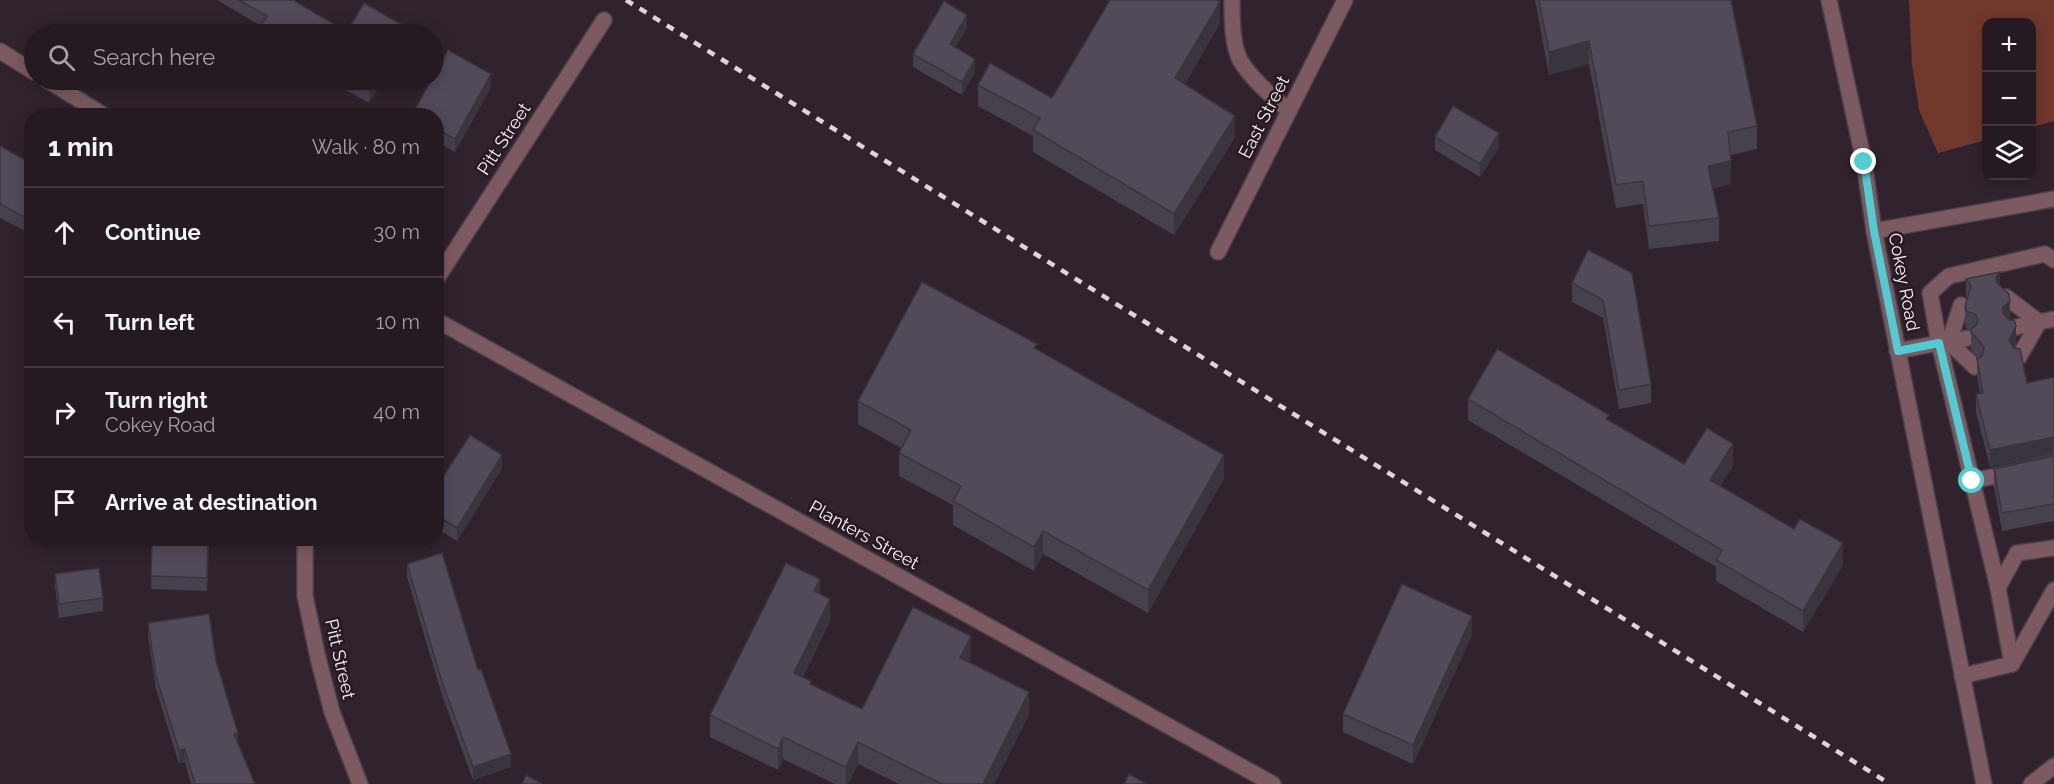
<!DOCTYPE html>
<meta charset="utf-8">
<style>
:root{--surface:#251a22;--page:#31272f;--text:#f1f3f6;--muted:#a3a1a5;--line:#423840}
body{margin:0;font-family:Raleway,sans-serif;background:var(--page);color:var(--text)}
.controls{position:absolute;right:18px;top:18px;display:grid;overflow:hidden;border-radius:12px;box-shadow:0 3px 15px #0003}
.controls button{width:54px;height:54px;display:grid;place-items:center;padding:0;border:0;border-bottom:2px solid var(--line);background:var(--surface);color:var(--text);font:30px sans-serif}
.stop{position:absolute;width:18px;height:18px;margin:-14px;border:4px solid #51ccd3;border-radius:50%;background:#fff}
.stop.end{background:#51ccd3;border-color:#fff;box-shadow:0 2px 6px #0008}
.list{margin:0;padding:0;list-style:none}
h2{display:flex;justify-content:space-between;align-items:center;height:78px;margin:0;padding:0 24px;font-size:26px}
h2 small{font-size:20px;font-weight:400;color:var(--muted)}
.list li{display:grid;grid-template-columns:39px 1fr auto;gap:18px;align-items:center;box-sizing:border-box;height:90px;padding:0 24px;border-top:2px solid var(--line)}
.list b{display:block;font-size:22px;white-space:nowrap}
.list p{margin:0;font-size:20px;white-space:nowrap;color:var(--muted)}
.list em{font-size:20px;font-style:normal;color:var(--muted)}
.icon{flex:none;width:33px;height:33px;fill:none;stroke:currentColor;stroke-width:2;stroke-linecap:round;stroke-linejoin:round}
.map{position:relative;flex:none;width:2054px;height:784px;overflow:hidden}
.search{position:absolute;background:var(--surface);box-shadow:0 3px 15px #0003;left:24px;top:24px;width:420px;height:66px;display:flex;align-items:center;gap:15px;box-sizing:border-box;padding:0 21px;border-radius:33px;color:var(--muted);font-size:22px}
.panel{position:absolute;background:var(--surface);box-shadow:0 3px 15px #0003;left:24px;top:108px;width:420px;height:438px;border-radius:24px}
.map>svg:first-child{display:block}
.green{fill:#71392c}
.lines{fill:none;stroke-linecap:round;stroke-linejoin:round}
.minor-casing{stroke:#4d3f49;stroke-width:18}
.minor{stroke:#7b5b61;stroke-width:15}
.rail{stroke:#dfd4db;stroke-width:4.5;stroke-dasharray:8 8;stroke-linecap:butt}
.wall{fill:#47404d}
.shaded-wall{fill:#3a343e}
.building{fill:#534a59;stroke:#3a343e;stroke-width:1.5}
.route{stroke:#51ccd3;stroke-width:8}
.labels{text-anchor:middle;stroke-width:5;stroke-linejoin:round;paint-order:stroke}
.street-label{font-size:18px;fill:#f8eef4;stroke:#271a23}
</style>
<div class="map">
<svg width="2054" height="784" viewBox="0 0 2054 784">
<rect width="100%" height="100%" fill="#31232d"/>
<polygon class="green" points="1909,0 2054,0 2054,121 2032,127 2032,22 1986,22 1986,140 1938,153 1919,110 1912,65"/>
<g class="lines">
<g class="minor-casing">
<g id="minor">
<path d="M 1232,0 C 1232,18 1232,44 1240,60 C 1252,80 1272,96 1289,111"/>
<polyline points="1829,0 1864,162 1874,231 1984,784"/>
<polyline points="0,51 34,72"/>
<polyline points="47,80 105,116"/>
<polyline points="1874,231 2054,199"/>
<polyline points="1218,252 1345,0"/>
<polyline points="436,280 604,20"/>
<polyline points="2006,297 2039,322"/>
<polyline points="436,320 1273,784"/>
<polyline points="2012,328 2039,322"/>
<polyline points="1949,342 1961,305"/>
<polyline points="1949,342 1968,338"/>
<polyline points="1897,351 1939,343 1930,293 1949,276 2045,254 2054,260"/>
<polyline points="2019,357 2039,322 2054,319"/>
<polyline points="1975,367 1949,342 1939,343 1998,588"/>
<polyline points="1972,481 2054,464"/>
<polyline points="305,538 305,596 318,658 332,712 360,784"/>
<polyline points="2012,664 2054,590"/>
<polyline points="1962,676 2012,664 1998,588 2017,553 2054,548"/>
<polyline points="2031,784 2054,766"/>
</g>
</g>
<use href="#minor" class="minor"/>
<polyline class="rail" points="626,0 1890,784"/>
</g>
<g class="wall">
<polygon points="217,0 293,0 347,32 406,34 260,34 261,26"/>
<polygon points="1535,0 1731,0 1757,126 1757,149 1731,155 1731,184 1713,188 1719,218 1719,241 1649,249 1643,204 1616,208 1589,64 1549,75"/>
<polygon points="1220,23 1185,84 1235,137 1174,235 1033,152 1033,136 978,106 978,85 1052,98"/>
<polygon points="967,28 956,47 975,72 962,95 913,67 913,54"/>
<polygon points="328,80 383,80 369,103"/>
<polygon points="491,87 455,152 436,142 436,116"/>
<polygon points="1435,137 1499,147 1480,177 1435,150"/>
<polygon points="0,146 32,164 32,239 25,235 25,231 0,218"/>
<polygon points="1588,250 1651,384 1651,403 1619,409 1603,318 1572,302 1572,283"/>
<polygon points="1966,279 2000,286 2010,318 2009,320 2016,343 2014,348 2027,383 2054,377 2054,455 1990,467 1976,412 1976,394 1980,393 1977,376 1977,359 1978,358 1971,350 1971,330 1966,328 1965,323 1965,306 1967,299 1966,297"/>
<polygon points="1037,349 1224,478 1148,613 1043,554 1034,571 953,525 953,505 899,476 899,453 901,448 858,424 858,401"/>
<polygon points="1468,399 1609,420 1684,464 1733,466 1720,486 1843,565 1803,632 1716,581 1716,567 1468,420"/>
<polygon points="2054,456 2054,521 2002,531 1994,486 1994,469"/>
<polygon points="502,468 457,541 436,528 436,488"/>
<polygon points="152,538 209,538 207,591 151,589"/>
<polygon points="407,564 511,767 473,780 442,695 407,577"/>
<polygon points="55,574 103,598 103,611 59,618 55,587"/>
<polygon points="820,594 830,621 803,677 811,684 862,709 971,657 969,662 1029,714 994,784 899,784 858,764 848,784 835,784 783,759 778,770 710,737 710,715"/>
<polygon points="148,623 216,661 238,743 255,784 191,784 185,762 179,764 156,689 148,636"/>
<polygon points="1472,635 1413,764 1343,732 1343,714"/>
</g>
<g class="shaded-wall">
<polygon points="1220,2 1220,23 1175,100 1175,78"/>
<polygon points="967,15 967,28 950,57 950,44"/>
<polygon points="406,27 406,34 402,34"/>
<polygon points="1589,41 1589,64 1549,75 1549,52"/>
<polygon points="975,59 975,72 962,95 962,82"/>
<polygon points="491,74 491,87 455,152 455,139"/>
<polygon points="376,80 383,80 369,103 369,90"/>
<polygon points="1235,116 1235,137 1174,235 1174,214"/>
<polygon points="1499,133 1499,147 1480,177 1480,164"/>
<polygon points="1731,161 1731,184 1708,189 1708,166"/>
<polygon points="2000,272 2000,289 1996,295 1996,278"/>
<polygon points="2010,301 2010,318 2003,325 2003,307"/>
<polygon points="2016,326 2016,343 2009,358 2009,340"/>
<polygon points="2053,437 2053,454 1990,467 1990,450"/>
<polygon points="1733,444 1733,466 1710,501 1710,480"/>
<polygon points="502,455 502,468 457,541 457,528"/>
<polygon points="1224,455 1224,478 1148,613 1148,590"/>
<polygon points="1043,531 1043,554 1034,571 1034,547"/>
<polygon points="1843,543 1843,565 1803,632 1803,611"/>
<polygon points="820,579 820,601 814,591"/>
<polygon points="830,599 830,621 794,694 794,673"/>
<polygon points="1472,616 1472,635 1413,764 1413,745"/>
<polygon points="971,636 971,657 960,680 960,658"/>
<polygon points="1029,692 1029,714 994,784 983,784"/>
<polygon points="238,733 238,746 234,734"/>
<polygon points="783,737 783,759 778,770 778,749"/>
<polygon points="858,742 858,764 848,784 846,784 846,767"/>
<polygon points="185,749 185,762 179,764 179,750"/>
<polygon points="511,754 511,767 473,780 473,767"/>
</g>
<g class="building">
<polygon points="239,0 293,0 347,32 364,3 406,27 402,34 273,34 260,27 267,16"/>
<polygon points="1110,0 1217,0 1220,2 1175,78 1235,116 1174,214 1033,130 1040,118 978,85 990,63 1052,98"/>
<polygon points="1539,0 1731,0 1757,126 1728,132 1731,161 1708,166 1719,218 1649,226 1643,181 1616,185 1589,41 1549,52"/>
<polygon points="944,1 967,15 950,44 975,59 962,82 913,54"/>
<polygon points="448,50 491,74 455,139 436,129 436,116 412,115 431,80 434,80 434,75"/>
<polygon points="351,80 376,80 369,90"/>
<polygon points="1453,106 1499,133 1480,164 1435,137"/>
<polygon points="0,146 32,164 32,225 25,221 27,218 0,204"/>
<polygon points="1588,250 1632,273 1651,384 1619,390 1603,300 1572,283"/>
<polygon points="2000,272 1996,278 1997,283 2009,294 2010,301 2003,307 2003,313 2009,320 2014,320 2016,326 2009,340 2014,348 2020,349 2027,383 2054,377 2054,437 1990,450 1976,394 1983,393 1977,359 1982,356 1984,347 1971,332 1970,330 1977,324 1978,319 1975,314 1966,311 1965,306 1971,286 1966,279"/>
<polygon points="922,282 1037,344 1034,348 1224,455 1148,590 1043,531 1034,547 953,501 961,486 899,453 911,430 858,401"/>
<polygon points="1497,349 1609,415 1606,419 1684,464 1707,428 1733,444 1710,480 1794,529 1800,519 1843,543 1803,611 1716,560 1722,550 1468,399"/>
<polygon points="470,435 502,455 457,528 436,515 436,488"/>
<polygon points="2054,456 2054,504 2002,513 1994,469"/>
<polygon points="152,538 208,538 207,578 151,576"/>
<polygon points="442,553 478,670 481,669 511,754 473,767 442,682 407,564"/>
<polygon points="786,563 820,579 814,591 830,599 794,673 811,681 810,684 862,709 913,607 971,636 960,658 1029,692 983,784 942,784 858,742 846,767 783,737 778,749 710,715"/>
<polygon points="99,568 103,598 59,604 55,574"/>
<polygon points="1402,584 1472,616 1413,745 1343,714"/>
<polygon points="209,614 216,661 238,733 234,734 255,784 195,784 185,749 179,750 156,676 148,623"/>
<polygon points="1129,774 1147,784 1124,784"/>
<polygon points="526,775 542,784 522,784"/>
</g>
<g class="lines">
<polyline class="route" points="1864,162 1874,231 1898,351 1939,343 1972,481"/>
</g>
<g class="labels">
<g class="street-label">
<text transform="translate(1264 117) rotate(-63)" y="6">East Street</text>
<text transform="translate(504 139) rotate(-57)" y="6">Pitt Street</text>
<text transform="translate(1904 282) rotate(79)" y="6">Cokey Road</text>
<text transform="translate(864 535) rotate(29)" y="6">Planters Street</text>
<text transform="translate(340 659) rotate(77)" y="6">Pitt Street</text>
</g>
</g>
</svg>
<div class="controls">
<button>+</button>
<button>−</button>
<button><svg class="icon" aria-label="layers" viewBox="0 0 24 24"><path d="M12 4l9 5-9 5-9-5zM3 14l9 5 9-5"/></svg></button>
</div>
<div class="stop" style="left:1972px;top:481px"></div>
<div class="stop end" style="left:1864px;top:162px"></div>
<div class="search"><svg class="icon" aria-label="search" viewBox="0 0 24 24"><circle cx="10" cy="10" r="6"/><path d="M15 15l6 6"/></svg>Search here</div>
<section class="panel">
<h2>1 min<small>Walk · 80 m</small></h2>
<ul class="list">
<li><svg class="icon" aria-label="ahead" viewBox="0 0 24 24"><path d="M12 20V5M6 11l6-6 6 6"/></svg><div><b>Continue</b></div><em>30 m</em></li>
<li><svg class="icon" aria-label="left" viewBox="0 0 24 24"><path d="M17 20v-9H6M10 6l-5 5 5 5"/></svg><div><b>Turn left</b></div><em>10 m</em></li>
<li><svg class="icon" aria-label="right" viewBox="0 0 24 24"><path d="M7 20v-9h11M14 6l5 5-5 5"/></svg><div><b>Turn right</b><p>Cokey Road</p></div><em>40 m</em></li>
<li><svg class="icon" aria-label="arrive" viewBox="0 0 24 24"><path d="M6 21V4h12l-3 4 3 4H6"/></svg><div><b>Arrive at destination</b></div></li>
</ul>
</section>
</div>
